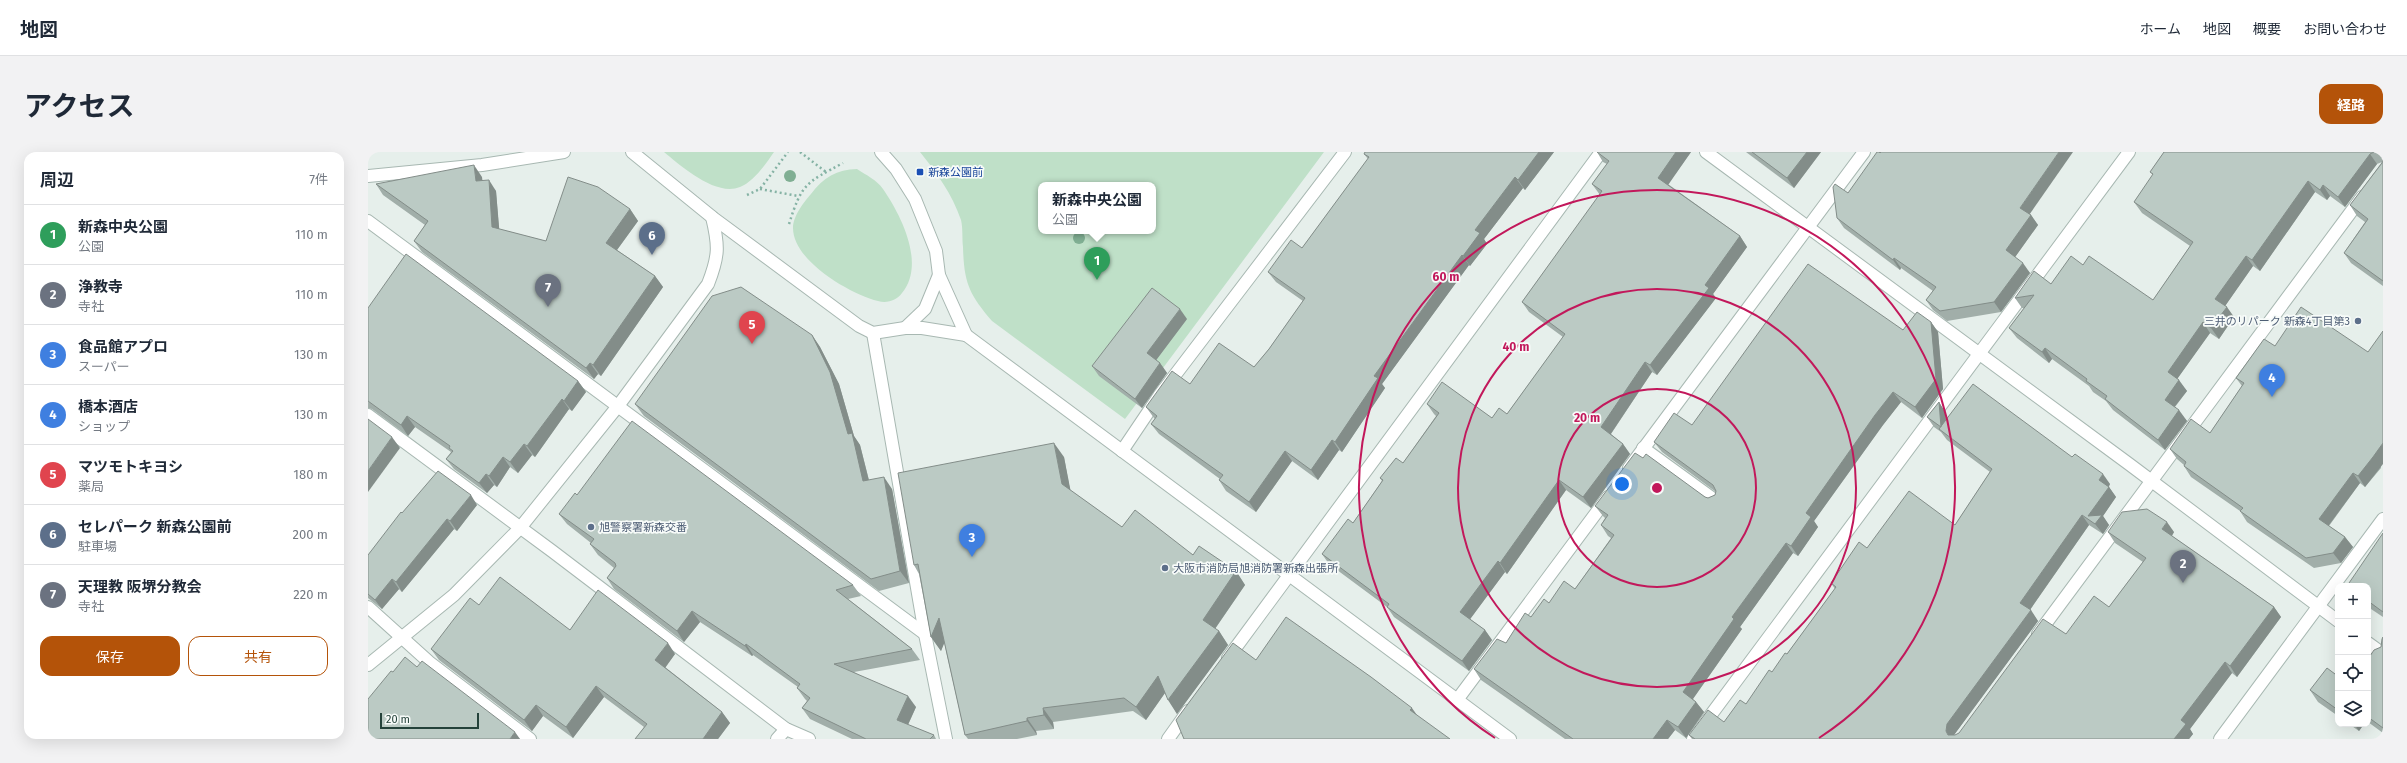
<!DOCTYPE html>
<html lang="ja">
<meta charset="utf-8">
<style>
:root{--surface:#fff;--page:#f2f2f3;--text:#1f2937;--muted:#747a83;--line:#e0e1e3;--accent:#b45309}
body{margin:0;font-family:"Fira Sans","Noto Sans JP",sans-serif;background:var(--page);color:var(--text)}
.controls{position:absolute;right:12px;bottom:12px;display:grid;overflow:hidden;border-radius:8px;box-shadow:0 4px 16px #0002}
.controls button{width:36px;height:36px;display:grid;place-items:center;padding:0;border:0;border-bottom:1px solid var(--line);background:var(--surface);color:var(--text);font:20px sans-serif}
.scale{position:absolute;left:12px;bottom:10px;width:99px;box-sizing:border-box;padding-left:4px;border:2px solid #24423a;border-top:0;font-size:11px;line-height:14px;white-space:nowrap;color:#24423a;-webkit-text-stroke:3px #f7fbf9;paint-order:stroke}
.you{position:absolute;left:1254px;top:332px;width:14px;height:14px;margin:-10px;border:3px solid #fff;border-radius:50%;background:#1a73e8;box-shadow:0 0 0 6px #1a73e833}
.badge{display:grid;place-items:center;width:26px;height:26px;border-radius:50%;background:var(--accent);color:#fff;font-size:13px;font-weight:700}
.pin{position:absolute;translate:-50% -33px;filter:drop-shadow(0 1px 2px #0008)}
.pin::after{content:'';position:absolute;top:21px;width:14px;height:12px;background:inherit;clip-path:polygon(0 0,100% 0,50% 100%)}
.popup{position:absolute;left:670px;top:30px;width:118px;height:52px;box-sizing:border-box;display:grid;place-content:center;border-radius:8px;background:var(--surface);filter:drop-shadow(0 1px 3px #0005);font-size:13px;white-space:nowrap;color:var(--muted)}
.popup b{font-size:15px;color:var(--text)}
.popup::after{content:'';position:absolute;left:50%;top:100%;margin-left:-8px;border:8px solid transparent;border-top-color:var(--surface)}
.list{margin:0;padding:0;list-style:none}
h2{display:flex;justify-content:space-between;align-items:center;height:52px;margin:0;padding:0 16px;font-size:17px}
h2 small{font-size:13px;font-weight:400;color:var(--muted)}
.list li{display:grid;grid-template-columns:26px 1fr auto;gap:12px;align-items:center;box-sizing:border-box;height:60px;padding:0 16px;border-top:1px solid var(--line)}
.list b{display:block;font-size:15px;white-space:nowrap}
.list p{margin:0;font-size:13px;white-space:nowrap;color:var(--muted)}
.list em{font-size:13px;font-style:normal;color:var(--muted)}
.actions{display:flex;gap:8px;padding:12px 16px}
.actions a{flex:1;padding:9px 0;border:1px solid var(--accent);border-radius:12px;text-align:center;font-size:14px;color:var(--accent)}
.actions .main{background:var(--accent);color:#fff}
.icon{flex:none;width:22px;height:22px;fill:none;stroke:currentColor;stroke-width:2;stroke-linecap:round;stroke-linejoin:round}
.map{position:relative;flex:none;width:2015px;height:587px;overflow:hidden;border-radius:12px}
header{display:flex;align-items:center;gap:24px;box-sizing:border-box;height:56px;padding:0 20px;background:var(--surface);border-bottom:1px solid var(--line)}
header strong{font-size:19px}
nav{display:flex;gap:22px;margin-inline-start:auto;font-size:14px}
.intro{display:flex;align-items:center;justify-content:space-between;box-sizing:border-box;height:96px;padding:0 24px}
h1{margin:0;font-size:28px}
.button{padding:10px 18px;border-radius:12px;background:var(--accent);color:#fff;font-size:14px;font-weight:700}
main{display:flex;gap:24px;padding:0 24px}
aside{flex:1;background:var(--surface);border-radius:12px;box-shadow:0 4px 16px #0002}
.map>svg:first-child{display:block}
.green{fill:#bfe0c8;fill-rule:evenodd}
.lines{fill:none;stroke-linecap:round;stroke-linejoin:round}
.service-casing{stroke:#a8b8b2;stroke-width:14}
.minor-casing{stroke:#a8b8b2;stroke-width:14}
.tertiary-casing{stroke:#a8b8b2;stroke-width:14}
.path{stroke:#86b3a5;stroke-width:2.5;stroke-dasharray:2 3;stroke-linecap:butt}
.service{stroke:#fff;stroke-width:12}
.minor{stroke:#fff;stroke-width:12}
.tertiary{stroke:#fff;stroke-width:12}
.tree{fill:#80af93}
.wall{fill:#a1aea9}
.shaded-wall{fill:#838d89}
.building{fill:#bbcac4;stroke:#838d89}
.ring{fill:none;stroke:#c2185b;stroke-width:2}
.transit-dot{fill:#1a4fb4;stroke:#f7fbf9;stroke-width:1.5}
.service-dot{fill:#5c6f8a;stroke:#f7fbf9;stroke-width:1.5}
.labels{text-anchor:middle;stroke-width:3.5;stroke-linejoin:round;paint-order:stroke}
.transit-label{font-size:11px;fill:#164399;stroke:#f7fbf9;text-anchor:start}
.service-label{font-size:11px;fill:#4e5e75;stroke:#f7fbf9;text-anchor:start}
.centre{fill:#c2185b;stroke:#f7fbf9;stroke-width:2}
.ring-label{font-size:12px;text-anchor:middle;font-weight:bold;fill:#c2185b;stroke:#f7fbf9;stroke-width:3.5;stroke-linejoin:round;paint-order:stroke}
</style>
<header>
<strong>地図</strong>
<nav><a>ホーム</a><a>地図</a><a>概要</a><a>お問い合わせ</a></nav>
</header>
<div class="intro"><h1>アクセス</h1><a class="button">経路</a></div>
<main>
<aside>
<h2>周辺<small>7件</small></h2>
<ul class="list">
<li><span class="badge" style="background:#2e9e5b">1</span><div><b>新森中央公園</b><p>公園</p></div><em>110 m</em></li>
<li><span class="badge" style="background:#6b7280">2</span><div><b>浄教寺</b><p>寺社</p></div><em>110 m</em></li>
<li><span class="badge" style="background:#3f7fe0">3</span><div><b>食品館アプロ</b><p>スーパー</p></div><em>130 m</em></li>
<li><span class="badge" style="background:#3f7fe0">4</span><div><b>橋本酒店</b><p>ショップ</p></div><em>130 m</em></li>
<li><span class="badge" style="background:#e0444e">5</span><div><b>マツモトキヨシ</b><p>薬局</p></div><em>180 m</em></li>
<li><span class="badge" style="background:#5c6f8a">6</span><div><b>セレパーク 新森公園前</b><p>駐車場</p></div><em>200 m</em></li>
<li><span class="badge" style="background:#6b7280">7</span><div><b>天理教 阪堺分教会</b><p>寺社</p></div><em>220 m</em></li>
</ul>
<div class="actions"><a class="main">保存</a><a>共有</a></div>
</aside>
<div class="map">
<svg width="2015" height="587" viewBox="0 0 2015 587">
<rect width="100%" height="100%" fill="#e6efeb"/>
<g class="green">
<path d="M 296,0 L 406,0 C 398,12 385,30 372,35 C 348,45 313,14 296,0 Z"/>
<path d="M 552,0 L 956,0 L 757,267 L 624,169 C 601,142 596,131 595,95 C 594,87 595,76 593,68 C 584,42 569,21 552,0 ZM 673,33 L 785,33 L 785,79 L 673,79 Z"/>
<path d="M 489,17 C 498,23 509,28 515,37 C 533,63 558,112 534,141 C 529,148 519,152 510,149 C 482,142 425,109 425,76 C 425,64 436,50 443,42 C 455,26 469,17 489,17 Z"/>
</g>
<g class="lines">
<g class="service-casing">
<g id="service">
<polyline points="0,69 557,482"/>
<polyline points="1275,296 1348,349"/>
<polyline points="0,455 61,510 162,587"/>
</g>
</g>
<g class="minor-casing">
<g id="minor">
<polyline points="264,0 344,65 491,174 505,181 537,176 554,176 598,183"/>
<polyline points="513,0 528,17 547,47 568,99 571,123 598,183"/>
<polyline points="1338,0 1761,312 1970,469"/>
<polyline points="0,24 114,13 196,0"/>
<polyline points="537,176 557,157 571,123"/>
<polyline points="505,181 557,482 578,587"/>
<polyline points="0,263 184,399 418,577 441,587"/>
<polyline points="754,299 791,244 977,0"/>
<polyline points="1261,316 1496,0"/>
<polyline points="1670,482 1994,45"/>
<polyline points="2000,491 2015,502"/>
<polyline points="860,506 1233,0"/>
<polyline points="1089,548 1240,345"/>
<polyline points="409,587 418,577"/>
<polyline points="800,587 820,559"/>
<polyline points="1325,587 1761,0"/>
<polyline points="1852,587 2015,367"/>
</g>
</g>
<g class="tertiary-casing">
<g id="tertiary">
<polyline points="598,183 1142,587"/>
<path d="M 0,513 L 86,443 L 152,376 L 250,254 L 340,132 C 351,104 351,94 344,65"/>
</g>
</g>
<g class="path">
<polyline points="432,0 458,20"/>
<polyline points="392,37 430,44"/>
<polyline points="379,43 392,37 420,0"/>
<path d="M 421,72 C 434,31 438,31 475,11"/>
</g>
<use href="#service" class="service"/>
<use href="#minor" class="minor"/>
<use href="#tertiary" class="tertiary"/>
</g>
<g class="tree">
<circle cx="422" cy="24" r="6"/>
<circle cx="711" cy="86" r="6"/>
</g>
<g class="wall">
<polygon points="997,0 1186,0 1157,38 1155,36 1116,87 1119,92 1102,114 1101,113 1014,232 1017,236 974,300 971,298 950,328 924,309 888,360 858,339 851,328 852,327 791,282 783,272 787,267 786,266 778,255 822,232 886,215 901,197 935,149 908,130 900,120 934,96 1000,7 996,2"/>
<polygon points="1229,0 1323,0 1300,32 1372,84 1379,95 1345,142 1348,146 1289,223 1284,220 1243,282 1255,292 1262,302 1223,356 1198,338 1139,422 1137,420 1102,467 1117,478 1124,488 1101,519 1026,465 1019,455 961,412 954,402 985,371 1014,329 1012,326 1035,311 1068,264 1066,262 1059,252 1124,266 1139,262 1195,185 1161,160 1154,150 1232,43 1224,32 1239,12 1235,10"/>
<polygon points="1378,0 1453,0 1426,36"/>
<polygon points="1796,0 2015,0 2015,134 1983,111 1976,101 1997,70 1989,64 1982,53 2014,10 2009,12 1977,55 1962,44 1959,48 1947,40 1892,119 1885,114 1857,154 1866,165 1851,187 1842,181 1809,227 1819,239 1807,255 1819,269 1797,298 1745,258 1738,249 1725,240 1721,234 1684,207 1681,211 1649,186 1641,176 1656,156 1654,156 1647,146 1683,132 1715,113 1785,148 1822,94 1774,61 1766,50 1785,23 1782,20"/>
<polygon points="1512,1 1663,63 1670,73 1647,105 1662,121 1633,160 1579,169 1565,158 1558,148 1565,139 1533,116 1532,118 1476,76 1469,66 1480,41"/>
<polygon points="114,25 114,28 128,39 131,77 178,89 262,57 270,69 249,98 287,124 295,135 233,224 230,222 226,227 54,100 46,89 57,73 15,43 8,32"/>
<polygon points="0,156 210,229 218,240 204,259 201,257 167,305 164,303 150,321 142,315 129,335 126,333 119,341 86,317 78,307 83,300 47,275 40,284 4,257 0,256"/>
<polygon points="819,167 788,208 792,211 799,221 774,256 731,224 724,214"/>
<polygon points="1563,170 1570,180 1575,237 1554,266 1533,250 1515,273 1446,369 1450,375 1430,404 1425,401 1372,475 1374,477 1325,547 1328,550 1336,560 1318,586 1307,578 1300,587 1197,587 1113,528 1106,517 1138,491 1163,465 1181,451 1207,437 1243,386 1240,384 1233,373 1237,366 1235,364 1227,354 1275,306 1337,345 1340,346 1347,343 1348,340 1294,300 1286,290 1535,178"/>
<polygon points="444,183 452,195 471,232 486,284 492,293 501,328 524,337 541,431 511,439 276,264 267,252"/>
<polygon points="1907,194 2000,200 2013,316 1997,335 1992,331 1961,374 1977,385 1985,395 1973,411 1946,416 1879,370 1872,359 1823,325 1816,314 1816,313 1809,307 1802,297 1842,281 1874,234 1868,226"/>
<polygon points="1571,250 1577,260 1578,268 1742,332 1741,335 1748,345 1735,364 1741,373 1735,382 1721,373 1662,458 1670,469 1586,583 1587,583 1591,581 1698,482 1741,455 1775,410 1747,391 1740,380 1806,380 1804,384 1906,455 1913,465 1869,525 1864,521 1822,577 1825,582 1821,587 1324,587 1321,583 1356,570 1378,552 1419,502 1467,437 1463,431 1499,396 1587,373 1622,320 1579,288 1573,280 1566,275 1559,265"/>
<polygon points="696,305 702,338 754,375 868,419 877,433 847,477 851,479 860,493 809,562 797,541 778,568 765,559 685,570 686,577 668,579 669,583 649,587 600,587 597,583 576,490 573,499 563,485 551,422 546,413"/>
<polygon points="209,343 485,433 493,444 480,447 544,497 552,508 486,520 548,555 540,573 566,583 568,587 484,587 442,567 434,556 439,549 437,547 429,536 430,535 385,503 384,504 332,470 316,490 246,437 239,426 246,416 230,403 222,392 223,391 199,372 191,362"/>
<polygon points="109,353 89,379 86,377 34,440 31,437 14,457 0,446 0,403 34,361"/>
<polygon points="2015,381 2015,465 2000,455 2000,434"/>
<polygon points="111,453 202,478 307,502 297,515 354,560 362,571 350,587 267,587 276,575 236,545 205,586 175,564 164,579 71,508 63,497"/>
<polygon points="2015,485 2015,581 2000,570 2000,507 2013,495"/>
<polygon points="1970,518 1970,564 1950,550 1942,538 1967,522"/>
<polygon points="1981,572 1996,572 1991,579"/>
</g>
<g class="shaded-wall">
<polygon points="1171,0 1186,0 1157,38 1150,28"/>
<polygon points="1308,0 1323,0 1298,36 1290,26"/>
<polygon points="1439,0 1453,0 1426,36 1419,26"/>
<polygon points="1691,0 1705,0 1659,66 1652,56"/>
<polygon points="2002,2 2009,12 1977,55 1970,45"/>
<polygon points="106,13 114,25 116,40 108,29"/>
<polygon points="1147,25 1155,36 1116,87 1119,92 1102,114 1095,104 1107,78"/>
<polygon points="121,28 128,39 132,86 124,75"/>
<polygon points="1940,29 1947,40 1892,119 1884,108"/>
<polygon points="1955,33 1962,44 1959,48 1952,38"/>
<polygon points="262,57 270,69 246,102 238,91"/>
<polygon points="1663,63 1670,73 1645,108 1638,98"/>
<polygon points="1372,84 1379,95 1345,142 1348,146 1289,223 1282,213 1337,133"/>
<polygon points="1094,103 1101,113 1014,232 1017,236 974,300 967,290 1006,224"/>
<polygon points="1878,104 1885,114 1855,157 1847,147"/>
<polygon points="1526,106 1533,116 1532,118 1525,108"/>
<polygon points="1655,111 1662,121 1633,160 1626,150"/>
<polygon points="287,124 295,135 233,224 225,213"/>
<polygon points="1859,155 1866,165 1851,187 1843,176"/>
<polygon points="812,157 819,167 786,211 779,201"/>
<polygon points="1563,170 1570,180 1575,237 1554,266 1547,255"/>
<polygon points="1835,170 1842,181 1807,230 1800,220"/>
<polygon points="444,183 452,195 471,232 486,284 492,293 504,341 495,329 480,282"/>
<polygon points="1677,196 1684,207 1681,211 1674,200"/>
<polygon points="1277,210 1284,220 1240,286 1233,275"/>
<polygon points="222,211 230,222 226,227 218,216"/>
<polygon points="792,211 799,221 774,256 767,247"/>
<polygon points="1811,228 1819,239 1804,258 1797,248"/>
<polygon points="210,229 218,240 204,259 196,249"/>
<polygon points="1525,240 1533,250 1515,273 1446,369 1450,375 1430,404 1423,394 1438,361 1507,263"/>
<polygon points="194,247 201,257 167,305 159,294"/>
<polygon points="1571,250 1577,260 1580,284 1573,275"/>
<polygon points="1811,258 1819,269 1797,298 1790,288"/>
<polygon points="39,264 47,275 40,284 33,273"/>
<polygon points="24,285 32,296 0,340 0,319"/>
<polygon points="964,288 971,298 950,328 943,318"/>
<polygon points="686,291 696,305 704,346 694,332"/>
<polygon points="2015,291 2015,312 1997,335 1990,324"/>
<polygon points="156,292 164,303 150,321 142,310"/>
<polygon points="1255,292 1262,302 1223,356 1215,345"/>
<polygon points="917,299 924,309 888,360 881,350"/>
<polygon points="135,305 142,315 129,335 121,324"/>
<polygon points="1985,321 1992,331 1958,377 1951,367"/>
<polygon points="118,322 126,333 119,341 111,331"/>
<polygon points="1735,322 1742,332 1738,338 1731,328"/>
<polygon points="516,325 524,337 541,431 532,419"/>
<polygon points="1191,328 1198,338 1139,422 1132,411"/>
<polygon points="1741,335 1748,345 1735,364 1741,373 1735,382 1727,372 1720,364"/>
<polygon points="103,343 109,353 89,379 82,369"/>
<polygon points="1714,363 1721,373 1659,462 1652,451"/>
<polygon points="79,367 86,377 34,440 28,430"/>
<polygon points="1799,370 1806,380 1801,388 1794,377"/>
<polygon points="1977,385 1985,395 1973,411 1965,401"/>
<polygon points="1418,391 1425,401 1372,475 1374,477 1322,551 1315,540 1364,465"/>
<polygon points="1130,409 1137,420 1100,470 1092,460"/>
<polygon points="868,419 877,433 844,481 835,468"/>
<polygon points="24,427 31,437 14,457 7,448"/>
<polygon points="1906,455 1913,465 1869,525 1862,514"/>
<polygon points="1663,458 1670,469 1586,583 1585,587 1583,587 1578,579 1579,572"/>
<polygon points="324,459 332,470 316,490 309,479"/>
<polygon points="571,466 581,480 573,499 563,485"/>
<polygon points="1117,478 1124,488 1101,519 1094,509"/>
<polygon points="851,479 860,493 809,562 800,548"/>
<polygon points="300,491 307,502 295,519 287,508"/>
<polygon points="378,492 385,503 384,504 377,494"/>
<polygon points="1857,510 1864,521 1822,577 1825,582 1821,587 1806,587 1813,568"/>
<polygon points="790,524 799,538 778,568 768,555"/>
<polygon points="228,534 236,545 205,586 198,575"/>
<polygon points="540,544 548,555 537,579 529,568"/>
<polygon points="1328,550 1336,560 1318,586 1310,575"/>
<polygon points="168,553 175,564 164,579 156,568"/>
<polygon points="675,556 685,570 686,577 676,563"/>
<polygon points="1044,556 1051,566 1042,558"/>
<polygon points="354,560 362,571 350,587 335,587"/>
<polygon points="659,566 668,579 669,583 659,569"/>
<polygon points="1299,568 1307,578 1300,587 1285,587"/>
<polygon points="1986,572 1996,572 1991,579"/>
<polygon points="147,580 152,587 142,587"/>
</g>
<g class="building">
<polygon points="997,0 1171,0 1150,28 1147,25 1107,78 1112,81 1095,104 1094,103 1006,224 1010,226 967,290 964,288 943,318 917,299 881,350 851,328 855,323 783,272 789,264 778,255 804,219 822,232 851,191 886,215 901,197 937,146 900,120 923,88 934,96 1001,5 996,2"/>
<polygon points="1229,0 1308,0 1290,26 1372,84 1337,133 1341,136 1282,213 1277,210 1233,275 1255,292 1215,345 1191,328 1132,411 1130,409 1092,460 1117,478 1094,509 1019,455 1021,452 954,402 980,367 985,371 1015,328 1012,326 1028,306 1035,311 1071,261 1059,252 1074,230 1124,266 1131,256 1139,262 1197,182 1154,150 1234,39 1224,32 1241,9"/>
<polygon points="1384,0 1439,0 1419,26"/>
<polygon points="1509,0 1511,0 1512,1 1513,0 1691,0 1652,56 1663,63 1638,98 1655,111 1626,150 1572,159 1558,148 1568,135 1526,106 1525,108 1469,66 1465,35 1467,32 1480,41"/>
<polygon points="1796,0 2006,0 2002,2 1970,45 1955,33 1952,38 1940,29 1884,108 1878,104 1847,147 1859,155 1843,176 1835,170 1800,220 1811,228 1797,248 1811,258 1790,288 1737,247 1739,244 1718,229 1719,227 1677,196 1674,200 1641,176 1666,143 1647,146 1666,119 1683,132 1703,104 1715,113 1721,104 1785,148 1825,90 1766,50 1785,22 1782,20"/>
<polygon points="2011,0 2015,0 2015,7 2012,1"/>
<polygon points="2015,7 2015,129 1976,101 2000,67 1982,53 2014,11"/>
<polygon points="106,13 108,29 121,28 124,75 178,89 200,25 230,35 262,57 238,91 287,124 225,213 222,211 218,216 46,89 60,69 8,32"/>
<polygon points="38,102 210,229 196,249 194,247 159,294 156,292 142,310 135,305 121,324 118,322 111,331 78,307 85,299 81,296 82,294 39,264 33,273 0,249 0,156"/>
<polygon points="1440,112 1535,178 1549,160 1563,170 1568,227 1547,255 1525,240 1507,263 1438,361 1443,365 1423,394 1418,391 1364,465 1366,467 1315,540 1328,550 1310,575 1299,568 1285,587 1205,587 1106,517 1129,487 1138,491 1157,461 1163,465 1176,447 1181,451 1196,429 1207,437 1246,383 1233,373 1240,363 1227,354 1267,301 1275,306 1278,302 1337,345 1340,346 1347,343 1348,339 1345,333 1286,290 1306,261 1324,273"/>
<polygon points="373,135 444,183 462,220 480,282 484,281 495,329 516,325 532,419 503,427 267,252 344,144"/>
<polygon points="784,136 812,157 779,201 792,211 767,247 724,214"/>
<polygon points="1933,155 2000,200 2015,179 2015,291 2005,305 1990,324 1985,321 1951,367 1977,385 1965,401 1938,406 1872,359 1875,356 1816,314 1818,310 1802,297 1823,267 1842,281 1876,231 1868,226 1896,187 1907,194"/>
<polygon points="1605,232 1704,305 1707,302 1735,322 1731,328 1741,335 1720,364 1734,363 1727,372 1714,363 1652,451 1663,458 1579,572 1578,579 1580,583 1587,583 1591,581 1675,467 1698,482 1726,444 1741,455 1778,406 1740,380 1754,360 1779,357 1799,370 1794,377 1906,455 1862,514 1857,510 1813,568 1818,572 1806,587 1327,587 1321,583 1340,558 1356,570 1372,548 1378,552 1401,518 1404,520 1417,501 1419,502 1468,435 1463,431 1491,390 1499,396 1541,339 1587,373 1624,317 1571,277"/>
<polygon points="1571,250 1573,275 1559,265"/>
<polygon points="0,267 24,285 0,319"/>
<polygon points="264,269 485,433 468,438 544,497 466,512 540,544 529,568 566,583 562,587 498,587 434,556 442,546 429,536 432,532 378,492 377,494 324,459 309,479 239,426 248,414 247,411 222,392 226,387 191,362 207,341 209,343"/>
<polygon points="686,291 694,332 754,375 767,358 825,403 831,394 868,419 835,468 851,479 800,548 790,524 768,555 756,546 675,556 676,563 659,566 659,569 597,583 571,466 563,485 550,412 546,413 530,321"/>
<polygon points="70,319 103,343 82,369 79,367 28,430 24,427 7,448 0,442 0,403 33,360 34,361"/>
<polygon points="2015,381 2015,460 2000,449 2000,434 1979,434"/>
<polygon points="132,425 202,478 230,438 300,491 287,508 354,560 335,587 267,587 279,572 228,534 198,575 168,553 156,568 63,497 102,446 111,453"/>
<polygon points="918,465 1003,525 1044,556 1042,558 1082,587 816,587 808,568 865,491 888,508"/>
<polygon points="2015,485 2015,576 2000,565 2000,507 2006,498 2013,495 2014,487"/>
<polygon points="37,505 49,515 54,509 147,580 142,587 0,587 0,547 23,519 25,520"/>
<polygon points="1959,516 1967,522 1970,518 1970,558 1942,538"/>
</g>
<g class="ring">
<circle cx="1289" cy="336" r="99"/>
<circle cx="1289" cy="336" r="199"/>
<path d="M1127 586A298 298 0 1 1 1451 586"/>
</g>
<rect class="transit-dot" x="548" y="16" width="8" height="8" rx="2"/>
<g class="service-dot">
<circle cx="1990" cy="169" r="4"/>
<circle cx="223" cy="375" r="4"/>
<circle cx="797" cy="416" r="4"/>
</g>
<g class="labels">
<g class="transit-label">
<text x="560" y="24">新森公園前</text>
</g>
<g class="service-label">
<text x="1982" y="173" text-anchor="end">三井のリパーク 新森4丁目第3</text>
<text x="231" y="379">旭警察署新森交番</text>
<text x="805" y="420">大阪市消防局旭消防署新森出張所</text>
</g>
</g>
<circle cx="1289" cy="336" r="6" class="centre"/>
<g class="ring-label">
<text x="1078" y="129">60 m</text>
<text x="1148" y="199">40 m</text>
<text x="1219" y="270">20 m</text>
</g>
</svg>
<div class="controls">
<button>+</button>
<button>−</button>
<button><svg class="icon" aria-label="locate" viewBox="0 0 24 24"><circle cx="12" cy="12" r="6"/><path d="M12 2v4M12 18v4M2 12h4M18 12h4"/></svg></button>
<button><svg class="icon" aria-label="layers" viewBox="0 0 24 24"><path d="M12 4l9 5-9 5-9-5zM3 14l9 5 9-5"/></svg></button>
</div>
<div class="scale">20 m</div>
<div class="you"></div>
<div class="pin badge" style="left:729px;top:128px;background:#2e9e5b">1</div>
<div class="popup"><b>新森中央公園</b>公園</div>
<div class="pin badge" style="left:1815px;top:431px;background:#6b7280">2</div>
<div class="pin badge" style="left:604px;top:405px;background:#3f7fe0">3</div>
<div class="pin badge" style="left:1904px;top:245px;background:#3f7fe0">4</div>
<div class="pin badge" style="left:384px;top:192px;background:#e0444e">5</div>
<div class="pin badge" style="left:284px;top:103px;background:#5c6f8a">6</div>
<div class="pin badge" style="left:180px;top:155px;background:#6b7280">7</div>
</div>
</main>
